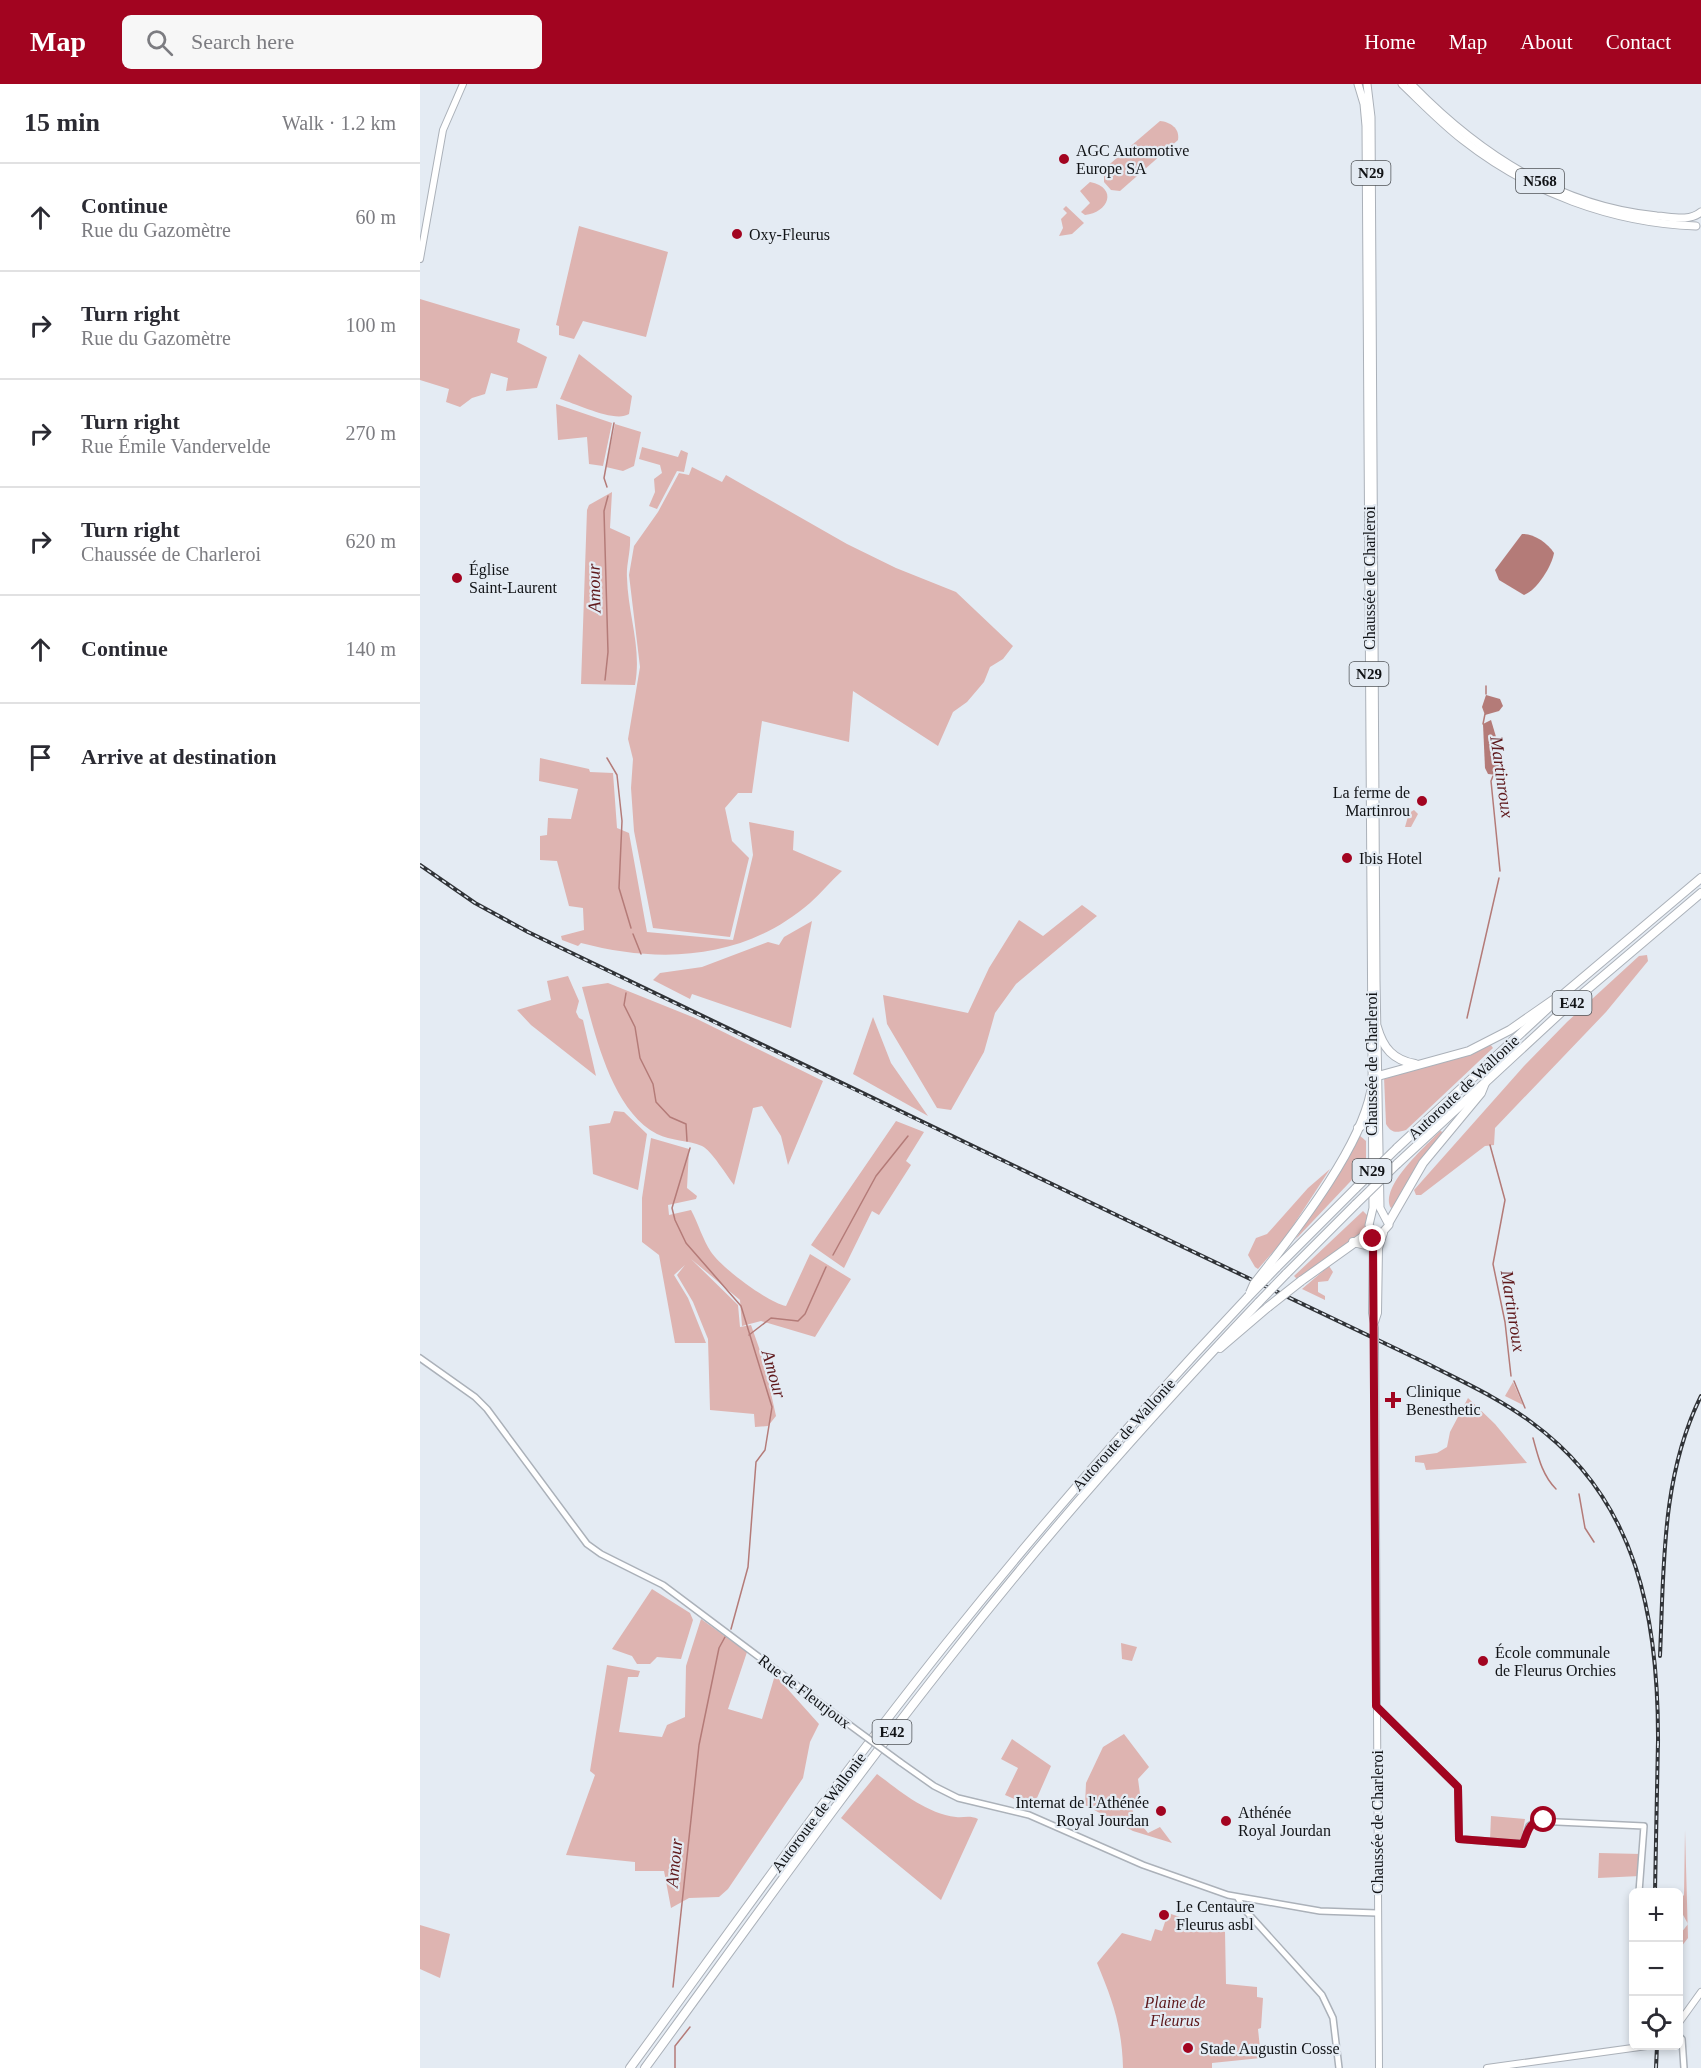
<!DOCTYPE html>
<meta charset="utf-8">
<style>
:root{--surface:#fff;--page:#f7f7f7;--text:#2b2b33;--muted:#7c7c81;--line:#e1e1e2;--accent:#a20420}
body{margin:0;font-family:Georgia,serif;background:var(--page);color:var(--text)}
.controls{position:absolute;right:18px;bottom:18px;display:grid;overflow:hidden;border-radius:9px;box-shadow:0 3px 9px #0003}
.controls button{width:54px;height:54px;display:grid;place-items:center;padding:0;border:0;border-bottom:2px solid var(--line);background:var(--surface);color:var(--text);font:30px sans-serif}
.stop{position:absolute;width:18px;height:18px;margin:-14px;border:4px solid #a20420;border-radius:50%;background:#fff}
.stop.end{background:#a20420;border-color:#fff;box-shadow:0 2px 6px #0008}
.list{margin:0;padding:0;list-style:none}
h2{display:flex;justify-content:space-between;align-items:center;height:78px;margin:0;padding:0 24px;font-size:26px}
h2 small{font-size:20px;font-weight:400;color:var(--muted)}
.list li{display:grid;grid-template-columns:39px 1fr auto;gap:18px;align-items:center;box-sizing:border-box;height:108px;padding:0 24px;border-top:2px solid var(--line)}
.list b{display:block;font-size:22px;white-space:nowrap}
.list p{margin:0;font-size:20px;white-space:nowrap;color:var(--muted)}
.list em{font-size:20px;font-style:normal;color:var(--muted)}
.icon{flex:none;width:33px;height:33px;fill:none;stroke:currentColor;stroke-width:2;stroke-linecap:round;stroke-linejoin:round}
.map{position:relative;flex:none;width:1281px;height:1984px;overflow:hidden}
header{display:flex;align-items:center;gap:36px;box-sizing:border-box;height:84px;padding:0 30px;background:var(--accent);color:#fff}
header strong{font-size:28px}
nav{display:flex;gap:33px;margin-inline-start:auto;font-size:21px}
.search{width:420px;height:54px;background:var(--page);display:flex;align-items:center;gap:15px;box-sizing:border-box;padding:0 21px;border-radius:9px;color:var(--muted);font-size:22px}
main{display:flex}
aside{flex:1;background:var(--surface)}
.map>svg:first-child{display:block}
.green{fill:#deb4b1}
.water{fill:#b47b78}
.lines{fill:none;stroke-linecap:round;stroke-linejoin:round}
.stream{stroke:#b47b78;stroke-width:1.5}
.tertiary-casing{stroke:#abb1b9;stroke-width:8}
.secondary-casing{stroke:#abb1b9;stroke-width:8}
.primary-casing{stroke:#abb1b9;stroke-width:9}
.trunk-casing{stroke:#abb1b9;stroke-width:9}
.motorway-casing{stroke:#abb1b9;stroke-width:10}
.tertiary{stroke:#fff;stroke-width:5}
.secondary{stroke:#fff;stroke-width:6}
.primary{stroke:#fff;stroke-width:7}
.trunk{stroke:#fff;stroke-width:7}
.motorway{stroke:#fff;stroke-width:8}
.rail-casing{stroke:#303337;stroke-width:4}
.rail{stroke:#e4ebf3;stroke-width:1.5;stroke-dasharray:4.5;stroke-linecap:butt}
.tertiary-bridge-casing{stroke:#abb1b9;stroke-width:8;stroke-linecap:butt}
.secondary-bridge-casing{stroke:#abb1b9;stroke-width:8;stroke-linecap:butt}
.motorway-bridge-casing{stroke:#abb1b9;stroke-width:10;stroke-linecap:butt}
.tertiary-bridge{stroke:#fff;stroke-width:5}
.secondary-bridge{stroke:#fff;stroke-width:6}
.motorway-bridge{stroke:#fff;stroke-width:8}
.route{stroke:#a20420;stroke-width:8}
.poi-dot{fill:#a20420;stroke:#e4ebf3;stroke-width:2}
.labels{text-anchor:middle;stroke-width:4.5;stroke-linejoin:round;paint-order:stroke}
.shield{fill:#e4ebf3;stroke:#505458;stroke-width:1.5}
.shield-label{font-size:15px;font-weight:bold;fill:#111316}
.poi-label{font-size:16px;fill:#111316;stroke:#e4ebf3;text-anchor:start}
.street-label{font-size:16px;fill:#111316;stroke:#e4ebf3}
.park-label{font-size:16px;font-style:italic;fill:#5d171a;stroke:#e4ebf3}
.water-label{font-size:18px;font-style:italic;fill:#5f181b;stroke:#e4ebf3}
</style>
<header>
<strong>Map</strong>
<div class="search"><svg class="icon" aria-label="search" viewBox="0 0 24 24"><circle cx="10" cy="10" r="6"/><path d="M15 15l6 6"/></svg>Search here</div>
<nav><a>Home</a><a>Map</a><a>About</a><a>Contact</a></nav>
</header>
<main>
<aside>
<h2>15 min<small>Walk · 1.2 km</small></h2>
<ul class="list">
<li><svg class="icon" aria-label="ahead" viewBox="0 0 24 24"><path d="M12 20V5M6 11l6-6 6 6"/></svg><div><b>Continue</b><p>Rue du Gazomètre</p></div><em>60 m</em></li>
<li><svg class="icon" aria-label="right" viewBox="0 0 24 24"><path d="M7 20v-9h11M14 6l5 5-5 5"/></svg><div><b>Turn right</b><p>Rue du Gazomètre</p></div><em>100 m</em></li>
<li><svg class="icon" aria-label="right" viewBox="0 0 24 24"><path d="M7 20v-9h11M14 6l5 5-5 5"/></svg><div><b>Turn right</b><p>Rue Émile Vandervelde</p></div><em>270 m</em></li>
<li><svg class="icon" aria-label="right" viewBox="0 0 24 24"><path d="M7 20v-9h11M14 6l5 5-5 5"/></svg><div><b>Turn right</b><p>Chaussée de Charleroi</p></div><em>620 m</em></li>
<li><svg class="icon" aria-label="ahead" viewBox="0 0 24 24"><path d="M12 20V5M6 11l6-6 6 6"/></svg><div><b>Continue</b></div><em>140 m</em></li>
<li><svg class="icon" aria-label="arrive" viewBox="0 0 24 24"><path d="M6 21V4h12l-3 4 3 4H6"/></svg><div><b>Arrive at destination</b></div></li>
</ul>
</aside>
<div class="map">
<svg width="1281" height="1984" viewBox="0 0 1281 1984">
<rect width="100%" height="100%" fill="#e4ebf3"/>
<g class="green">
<path d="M 740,37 C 750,38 760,44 758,56 L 700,107 L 691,106 L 684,98 L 684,85 Z"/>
<path d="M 670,98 C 699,104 688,129 665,131 L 661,128 L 670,119 L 660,107 Z"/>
<polygon points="646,122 664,139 652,150 639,152 643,144 641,135 647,129 643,125"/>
<polygon points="159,142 248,168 226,253 163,237 154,255 139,251 139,242 136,241"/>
<polygon points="0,215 100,245 97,258 127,273 117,304 86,307 88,294 71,289 65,310 52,314 40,323 26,318 29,305 0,296"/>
<path d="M 159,270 L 212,312 L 209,330 C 195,339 157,320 140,315 Z"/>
<polygon points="136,320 192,339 183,382 169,380 167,353 138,356"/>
<polygon points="195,340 221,348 214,382 203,387 186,383"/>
<polygon points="222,363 258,373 261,366 268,369 264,388 257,387 237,425 229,422 235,408 234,395 242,389 240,381 219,375"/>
<polygon points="272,383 302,398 306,391 427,460 476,484 536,508 593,562 583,575 570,583 564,598 547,618 533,628 518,662 433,607 429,658 342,637 332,709 318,709 305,724 312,757 329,774 310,853 233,844 214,747 211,704 213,675 208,655 220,583 209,491 214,462 238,428 259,389 269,391"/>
<path d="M 192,408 L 190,444 L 210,453 C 211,467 206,481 207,494 C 208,531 222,564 215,601 L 161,600 L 167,426 L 169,421 Z"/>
<path d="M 120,674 L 169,685 L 170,688 L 193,689 L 197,744 L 209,749 L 227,848 L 313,856 L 333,771 L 329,738 L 374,747 L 373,766 L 422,787 C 411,797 401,809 390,819 C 324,876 241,880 161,859 L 158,862 L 142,856 L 141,852 L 164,846 L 163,824 L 149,822 L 137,777 L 120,776 L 120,752 L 127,751 L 128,734 L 151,735 L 158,705 L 119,697 Z"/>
<polygon points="994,726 998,730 991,743 985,743 989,729"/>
<polygon points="662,821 677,832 596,900 575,929 564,968 531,1026 517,1024 467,940 463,911 548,929 569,884 599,836 623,852"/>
<polygon points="392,837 371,944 272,910 270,915 233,896 240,889 282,883 348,858 359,861 364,853"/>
<polygon points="1227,871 1228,877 1186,928 1075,1044 1074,1061 1065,1062 1001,1111 996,1111 994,1106 1104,982 1147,938 1219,872"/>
<polygon points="148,892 159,917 156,928 159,934 163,936 176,992 111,941 97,926 131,916 127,897"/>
<path d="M 188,899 L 275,934 L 403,997 L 368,1081 L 361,1052 L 342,1022 L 333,1024 L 314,1101 C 307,1092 291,1066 282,1062 C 268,1056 251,1057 237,1050 C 191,1026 175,949 162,903 Z"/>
<polygon points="453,933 471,979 508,1032 433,990"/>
<path d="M 1070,960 L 1073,964 L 986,1046 C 976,1049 971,1049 966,1040 L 964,993 Z"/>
<polygon points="194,1027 204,1028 227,1050 218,1106 173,1090 169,1042 190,1039"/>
<polygon points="476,1037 504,1048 486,1077 491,1081 459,1131 452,1127 424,1184 391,1161"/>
<path d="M 1020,1047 L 1023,1048 L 1021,1052 L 974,1123 L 971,1124 C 959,1103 1006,1062 1020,1047 Z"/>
<polygon points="939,1051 946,1057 946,1081 875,1156"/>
<path d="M 231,1054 L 269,1065 L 267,1104 L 277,1112 L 276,1115 L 248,1121 L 249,1131 L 271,1126 C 278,1139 283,1156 291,1168 C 302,1184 347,1218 366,1222 L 390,1170 L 431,1195 L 395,1253 L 341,1237 L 322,1242 L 320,1216 L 271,1175 L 318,1221 L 320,1243 L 331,1241 L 344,1278 L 356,1332 L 348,1342 L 335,1343 L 334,1330 L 290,1326 L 288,1255 L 273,1218 L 257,1191 L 265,1181 L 254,1191 L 268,1214 L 286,1259 L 255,1259 L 239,1171 L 222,1158 L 222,1114 Z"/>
<polygon points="910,1085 865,1154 838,1185 835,1183 828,1171 836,1154 847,1150 888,1104"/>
<polygon points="943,1127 947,1131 947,1145 878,1196 874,1192"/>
<polygon points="909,1182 913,1188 908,1197 898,1198 898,1208 905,1212 905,1216 882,1205"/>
<polygon points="1093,1298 1103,1321 1085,1312"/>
<polygon points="1048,1314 1075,1340 1107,1379 1006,1386 1004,1379 995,1378 995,1372 1017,1369 1027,1363 1030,1348"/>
<polygon points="232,1505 270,1529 273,1536 261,1575 237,1573 230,1580 217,1580 212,1572 192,1565"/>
<polygon points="281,1535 327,1568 308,1625 342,1635 355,1591 399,1640 390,1658 383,1694 308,1805 299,1813 269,1814 251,1824 244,1787 215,1787 215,1778 146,1771 175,1691 170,1687 187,1581 220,1587 218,1593 208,1593 199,1648 242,1653 247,1641 265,1633 266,1582"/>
<polygon points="701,1559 717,1563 712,1577 702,1575"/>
<polygon points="704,1650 729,1683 718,1695 720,1710 712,1723 714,1732 728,1749 740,1743 752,1759 713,1747 665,1721 666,1699 683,1663"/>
<polygon points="592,1655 631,1682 613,1723 585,1711 598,1684 581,1675"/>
<path d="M 457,1690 C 480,1707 505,1729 536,1733 C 544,1734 549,1731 558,1735 L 521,1816 L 421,1734 Z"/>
<polygon points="1071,1732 1105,1735 1101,1758 1070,1756"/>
<polygon points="1265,1746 1268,1854 1261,1863 1261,1849 1268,1840 1262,1829 1261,1814 1264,1811"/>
<polygon points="1179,1769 1221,1770 1220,1792 1178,1794"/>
<path d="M 748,1829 L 805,1848 L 806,1900 L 837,1903 L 837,1913 L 843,1914 L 841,1944 L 838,1945 L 841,1974 L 792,1979 L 792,1984 L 703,1984 C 702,1943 693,1917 677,1879 L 702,1849 L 731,1857 L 735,1845 L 742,1847 Z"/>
<polygon points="0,1841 30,1850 20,1894 0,1885"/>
</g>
<g class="water">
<path d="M 1102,450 C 1113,449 1128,459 1134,469 C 1132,482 1117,506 1104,511 L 1079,496 L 1075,486 Z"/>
<polygon points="1066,611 1080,615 1083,622 1079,627 1065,631 1062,623"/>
<polygon points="1071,636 1082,673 1082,686 1077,691 1068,690 1065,684 1063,640"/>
</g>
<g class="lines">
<g class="stream">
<polyline points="187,403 184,394 194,339"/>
<polyline points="185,596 188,568 184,427 188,412"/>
<polyline points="1066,610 1066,602"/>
<polyline points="1063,640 1065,630"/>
<polyline points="187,674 197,691 202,737 199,804 211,844"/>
<polyline points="1073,692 1071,697 1080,787"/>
<polyline points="213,850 221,870"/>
<polyline points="206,909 204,921 215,943 220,974 233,1000 236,1018 250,1033 266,1040 267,1057"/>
<polyline points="1047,934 1079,794"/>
<polyline points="1070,1061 1085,1116 1073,1180 1085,1238 1091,1292"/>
<polyline points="270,1064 252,1124 255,1136 266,1159 321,1222 352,1323 345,1366 336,1378 328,1483 311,1545"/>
<polyline points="413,1171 456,1092 488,1052"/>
<polyline points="329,1251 351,1234 378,1237 385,1230 406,1183"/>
<polyline points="1094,1297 1105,1324"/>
<path d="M 1113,1354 C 1118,1372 1122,1391 1136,1405"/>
<polyline points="1159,1410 1165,1444 1174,1458"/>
<polyline points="253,1903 279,1661 299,1564 305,1553"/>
<polyline points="255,1984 255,1962 270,1943"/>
</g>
<g class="tertiary-casing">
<g id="tertiary">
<polyline points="0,1274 55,1313 67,1325 167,1460 181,1470 243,1501 427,1639"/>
<polyline points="957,1623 1038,1703 1039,1755 1103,1760 1109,1742 1116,1737 1224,1742 1219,1808"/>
<polyline points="480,1678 514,1702 538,1714 609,1731 723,1781 808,1811 900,1827 957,1829"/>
<polyline points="818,1814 825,1826 902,1911 913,1934 919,1984"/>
<polyline points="1258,1951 1262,1955 1264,1984"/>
</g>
</g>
<g class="secondary-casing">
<g id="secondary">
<polyline points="0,175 23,46 43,0"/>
<polyline points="951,1147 953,1155 952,1229 955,1244"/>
<polyline points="955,1238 958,1229 959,1164 964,1149"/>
<polyline points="955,1261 959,1984"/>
<polyline points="1258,1940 1281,1908"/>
<polyline points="1067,1984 1227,1962"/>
</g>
</g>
<g class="primary-casing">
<polyline id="primary" points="938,0 944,20 946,42 953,1124 949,1141 954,1149 961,1150 969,1141 960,1124 956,897 951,33 947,0"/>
</g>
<g class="trunk-casing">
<g id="trunk">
<path d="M 982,0 C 1002,19 1021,39 1043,56 C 1109,108 1192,139 1276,142"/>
<path d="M 991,0 C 1057,68 1140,123 1237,132 C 1252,133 1269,138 1281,128"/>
</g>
</g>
<g class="motorway-casing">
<g id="motorway">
<path d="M 957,943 C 963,964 973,976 995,980"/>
<polyline points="958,992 1049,967 1090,946 1133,916"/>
<polyline points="938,1044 944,1040 951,1041"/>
<polyline points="977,1064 1140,913 1281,794"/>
<polyline points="977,1080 1149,921 1281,809"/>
<polyline points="969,1138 1003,1079 1061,1009 1065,999"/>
<polyline points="933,1158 946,1161"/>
<path d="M 849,1181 C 884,1136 940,1062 951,1008"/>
<polyline points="856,1184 936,1104"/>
<polyline points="866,1190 936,1120"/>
<polyline points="881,1197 951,1147"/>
<polyline points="800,1264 848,1223"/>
<path d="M 210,1984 C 314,1842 415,1699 525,1561 C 621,1441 722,1325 828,1213"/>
<path d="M 225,1984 C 326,1846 425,1706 531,1572 C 627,1449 731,1332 839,1218"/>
</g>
</g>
<use href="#tertiary" class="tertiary"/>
<use href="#secondary" class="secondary"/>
<use href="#primary" class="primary"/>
<use href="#trunk" class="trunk"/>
<use href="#motorway" class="motorway"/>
<g class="rail-casing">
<g id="rail">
<path d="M 0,781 L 55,819 L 108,848 C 407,994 708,1136 1008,1280 C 1043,1298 1079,1314 1111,1338 C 1219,1416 1239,1537 1238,1662"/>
<path d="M 1240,1572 C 1244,1483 1241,1393 1281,1312"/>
<polyline points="1235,1808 1238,1656"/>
<polyline points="1236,1984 1237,1962"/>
</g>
</g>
<use href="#rail" class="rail"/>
<g class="tertiary-bridge-casing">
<polyline id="tertiary-bridge" points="427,1639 480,1678"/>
</g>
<g class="secondary-bridge-casing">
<polyline id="secondary-bridge" points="955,1261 955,1244"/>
</g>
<g class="motorway-bridge-casing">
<g id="motorway-bridge">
<polyline points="936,1104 977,1064"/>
<polyline points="936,1120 977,1080"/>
<polyline points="830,1209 834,1200 849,1181"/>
<polyline points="828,1213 856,1184"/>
<polyline points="839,1218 866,1190"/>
<polyline points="848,1223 881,1197"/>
</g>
</g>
<use href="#tertiary-bridge" class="tertiary-bridge"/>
<use href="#secondary-bridge" class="secondary-bridge"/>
<use href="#motorway-bridge" class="motorway-bridge"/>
</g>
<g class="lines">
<path class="route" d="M 953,1155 L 956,1622 L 1038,1703 L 1039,1755 L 1103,1760 C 1108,1747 1109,1737 1124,1736"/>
</g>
<g class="poi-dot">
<circle cx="644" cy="75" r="6"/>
<circle cx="317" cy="150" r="6"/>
<circle cx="37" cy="494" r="6"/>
<circle cx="1002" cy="717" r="6"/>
<circle cx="927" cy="774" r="6"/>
<path d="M970 1307h6v6h6v6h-6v6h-6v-6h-6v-6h6z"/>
<circle cx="1063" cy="1577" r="6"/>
<circle cx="741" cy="1727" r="6"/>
<circle cx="806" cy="1737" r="6"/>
<circle cx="744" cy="1831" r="6"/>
<circle cx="768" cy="1964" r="6"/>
</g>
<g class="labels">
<g class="shield">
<rect x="931.5" y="77" width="39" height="24" rx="4.5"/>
<rect x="1096" y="85" width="48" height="24" rx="4.5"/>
<rect x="929.5" y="578" width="39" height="24" rx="4.5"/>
<rect x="1132.5" y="907" width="39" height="24" rx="4.5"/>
<rect x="932.5" y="1075" width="39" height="24" rx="4.5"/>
<rect x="452.5" y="1636" width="39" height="24" rx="4.5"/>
</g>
<g class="shield-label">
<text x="951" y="94">N29</text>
<text x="1120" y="102">N568</text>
<text x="949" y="595">N29</text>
<text x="1152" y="924">E42</text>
<text x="952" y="1092">N29</text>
<text x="472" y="1653">E42</text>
</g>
<g class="poi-label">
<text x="656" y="72">AGC Automotive<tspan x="656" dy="18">Europe SA</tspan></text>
<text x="329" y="156">Oxy-Fleurus</text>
<text x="49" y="491">Église<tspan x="49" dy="18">Saint-Laurent</tspan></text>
<text x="990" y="714" text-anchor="end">La ferme de<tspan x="990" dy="18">Martinrou</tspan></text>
<text x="939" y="780">Ibis Hotel</text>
<text x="986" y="1313">Clinique<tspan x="986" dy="18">Benesthetic</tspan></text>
<text x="1075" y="1574">École communale<tspan x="1075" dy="18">de Fleurus Orchies</tspan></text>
<text x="729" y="1724" text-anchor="end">Internat de l'Athénée<tspan x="729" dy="18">Royal Jourdan</tspan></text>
<text x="818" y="1734">Athénée<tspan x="818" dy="18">Royal Jourdan</tspan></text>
<text x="756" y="1828">Le Centaure<tspan x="756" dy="18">Fleurus asbl</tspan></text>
<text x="780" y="1970">Stade Augustin Cosse</text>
</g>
<g class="street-label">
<text transform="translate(949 494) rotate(-90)" y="6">Chaussée de Charleroi</text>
<text transform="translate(951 980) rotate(-90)" y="6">Chaussée de Charleroi</text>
<text transform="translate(1043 1003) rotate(-43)" y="6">Autoroute de Wallonie</text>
<text transform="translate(703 1350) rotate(-48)" y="6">Autoroute de Wallonie</text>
<text transform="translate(385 1607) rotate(37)" y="6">Rue de Fleurjoux</text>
<text transform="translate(398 1728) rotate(-53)" y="6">Autoroute de Wallonie</text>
<text transform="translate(957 1738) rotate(-90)" y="6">Chaussée de Charleroi</text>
</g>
<g class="park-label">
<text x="755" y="1924">Plaine de<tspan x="755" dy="18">Fleurus</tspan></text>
</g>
<g class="water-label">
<text transform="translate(174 504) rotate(-91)" y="6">Amour</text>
<text transform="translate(1082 693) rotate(82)" y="6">Martinroux</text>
<text transform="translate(1093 1227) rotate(81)" y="6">Martinroux</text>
<text transform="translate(354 1290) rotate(74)" y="6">Amour</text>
<text transform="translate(254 1779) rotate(-84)" y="6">Amour</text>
</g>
</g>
</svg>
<div class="controls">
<button>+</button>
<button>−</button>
<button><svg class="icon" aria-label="locate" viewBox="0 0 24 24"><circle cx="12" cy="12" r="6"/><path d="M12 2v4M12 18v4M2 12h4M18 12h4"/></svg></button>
</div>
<div class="stop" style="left:1124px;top:1736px"></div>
<div class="stop end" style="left:953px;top:1155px"></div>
</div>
</main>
